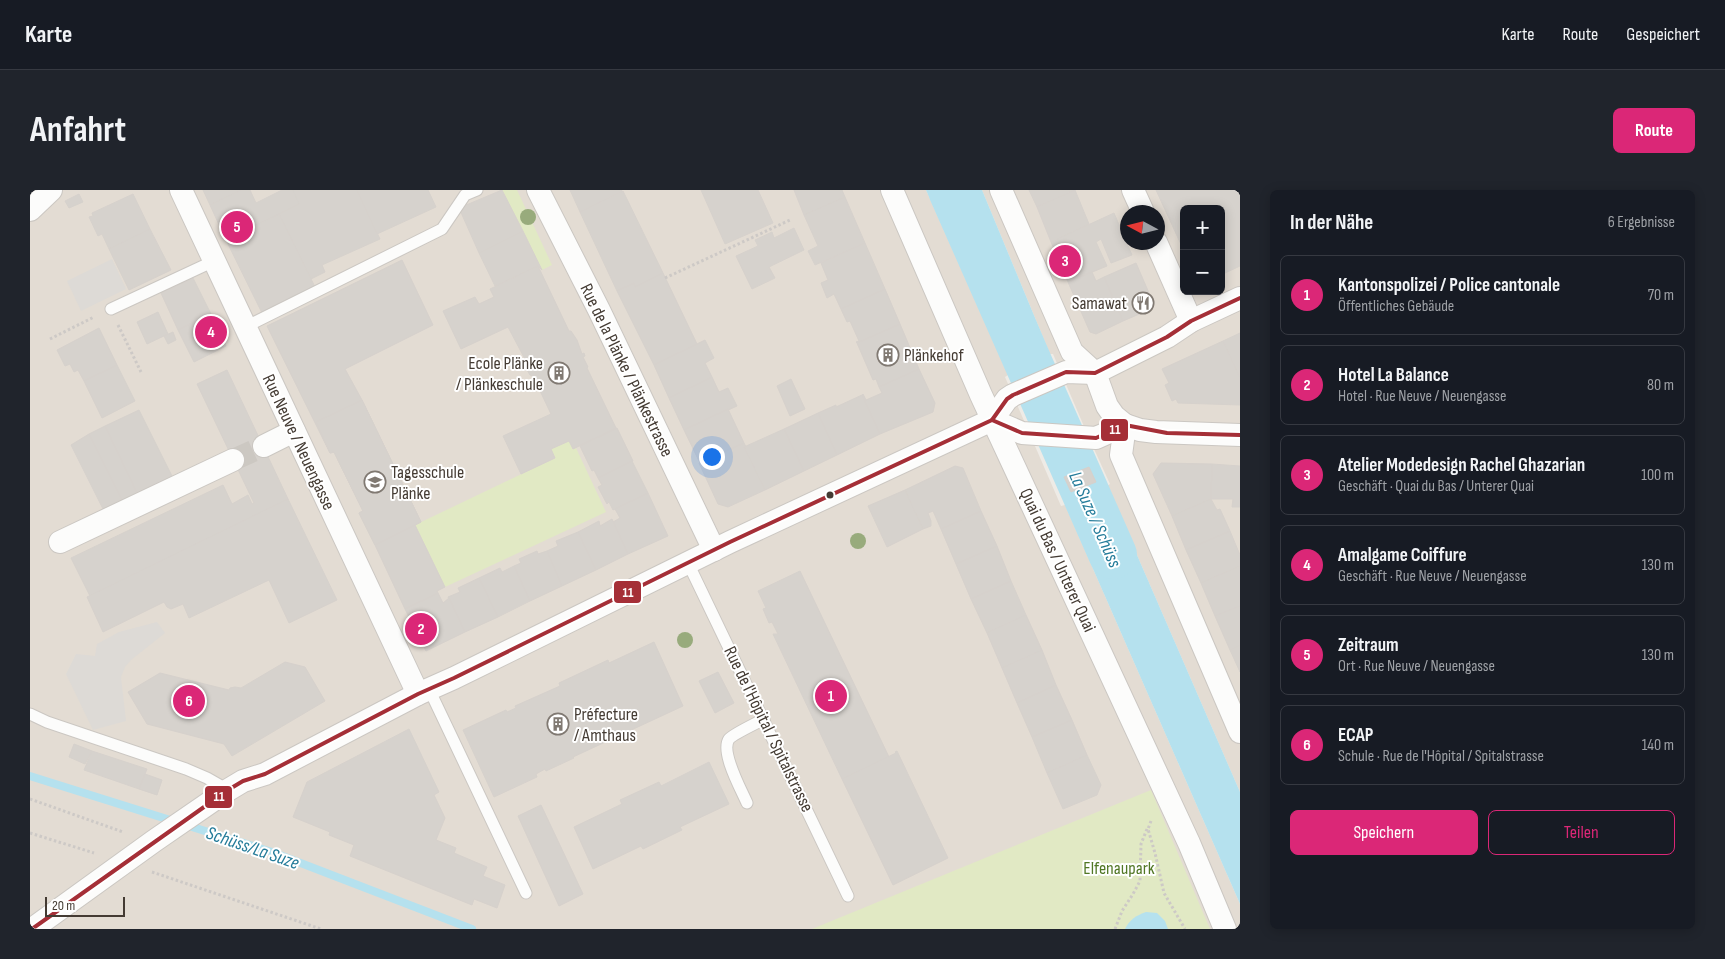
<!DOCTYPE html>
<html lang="de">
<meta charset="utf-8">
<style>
:root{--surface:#171b24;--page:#20242c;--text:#f1f3f6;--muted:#9ea1a6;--line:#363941;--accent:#db2777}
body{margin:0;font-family:"Sofia Sans Condensed",sans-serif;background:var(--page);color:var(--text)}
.controls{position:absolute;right:15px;top:15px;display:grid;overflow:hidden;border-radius:8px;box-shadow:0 2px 12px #0003}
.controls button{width:45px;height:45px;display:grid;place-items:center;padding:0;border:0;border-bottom:1px solid var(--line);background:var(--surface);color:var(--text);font:25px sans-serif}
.compass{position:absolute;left:1090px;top:15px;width:45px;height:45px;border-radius:50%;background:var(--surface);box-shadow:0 2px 12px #0003;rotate:277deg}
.scale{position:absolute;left:15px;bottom:12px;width:80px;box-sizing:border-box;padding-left:5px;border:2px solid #443b33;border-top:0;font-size:14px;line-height:18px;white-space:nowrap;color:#443b33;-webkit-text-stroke:4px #fff;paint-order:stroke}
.you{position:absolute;left:681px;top:266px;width:18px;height:18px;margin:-12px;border:4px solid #fff;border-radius:50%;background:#1a73e8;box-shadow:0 0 0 8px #1a73e833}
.badge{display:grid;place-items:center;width:32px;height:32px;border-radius:50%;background:var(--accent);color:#fff;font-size:16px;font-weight:700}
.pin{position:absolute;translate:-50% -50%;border:2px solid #fff;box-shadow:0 1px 5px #0006}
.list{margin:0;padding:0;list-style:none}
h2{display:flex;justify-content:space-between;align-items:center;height:65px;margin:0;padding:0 20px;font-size:21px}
h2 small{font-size:16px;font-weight:400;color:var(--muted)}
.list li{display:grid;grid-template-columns:32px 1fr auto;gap:15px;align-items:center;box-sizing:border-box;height:80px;margin:0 10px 10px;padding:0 10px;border:1px solid var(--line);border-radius:8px}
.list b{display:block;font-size:19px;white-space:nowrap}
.list p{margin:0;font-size:16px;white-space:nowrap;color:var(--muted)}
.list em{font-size:16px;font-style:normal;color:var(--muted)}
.actions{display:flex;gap:10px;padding:15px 20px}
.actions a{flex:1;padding:11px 0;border:1px solid var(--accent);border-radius:8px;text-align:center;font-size:18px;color:var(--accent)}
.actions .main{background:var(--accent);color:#fff}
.map{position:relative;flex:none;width:1210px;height:739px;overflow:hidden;border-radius:8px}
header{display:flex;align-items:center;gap:30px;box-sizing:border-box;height:70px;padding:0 25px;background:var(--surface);border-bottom:1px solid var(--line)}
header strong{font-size:24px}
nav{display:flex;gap:28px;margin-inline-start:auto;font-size:18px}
.intro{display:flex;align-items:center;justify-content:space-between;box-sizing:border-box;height:120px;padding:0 30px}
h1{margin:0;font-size:35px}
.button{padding:12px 22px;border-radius:8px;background:var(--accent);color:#fff;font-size:18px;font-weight:700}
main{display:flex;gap:30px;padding:0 30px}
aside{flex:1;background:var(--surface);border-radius:8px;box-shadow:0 2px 12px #0003}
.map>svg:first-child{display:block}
.residential{fill:#e3dcd3;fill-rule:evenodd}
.green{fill:#e1e9c4}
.parking{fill:#dddad6}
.water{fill:#b5e1ee}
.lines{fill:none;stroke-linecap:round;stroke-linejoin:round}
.stream{stroke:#b5e1ee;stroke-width:8}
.river{stroke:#b5e1ee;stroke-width:48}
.building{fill:#d6d2cd;stroke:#d6d1cc}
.street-tunnel{stroke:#ccc8c2;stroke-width:22;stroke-dasharray:22 11;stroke-linecap:butt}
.lane-casing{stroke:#cbc7c2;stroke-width:13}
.street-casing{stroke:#cbc7c2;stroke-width:24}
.path{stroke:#cdc9c6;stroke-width:3;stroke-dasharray:2.5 2.5;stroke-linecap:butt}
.lane{stroke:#fcfcfb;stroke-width:11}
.street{stroke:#fcfcfb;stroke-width:22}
.bus-1-casing{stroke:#fff;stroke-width:8}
.bus-1{stroke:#a52f37;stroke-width:4}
.tree{fill:#98ab7c}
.bus-dot{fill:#443b33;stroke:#fff;stroke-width:2}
.labels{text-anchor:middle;stroke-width:4;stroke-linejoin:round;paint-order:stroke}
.poi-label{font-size:18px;fill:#443b33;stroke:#fff;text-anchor:start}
.street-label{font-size:18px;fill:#443b33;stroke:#fff}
.park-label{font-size:18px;fill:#517725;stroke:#fff}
.water-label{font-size:19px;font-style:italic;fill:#257c9a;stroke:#fff}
.line-badge{stroke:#fff;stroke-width:2}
.badge-label{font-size:14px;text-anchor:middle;font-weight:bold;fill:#fff}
</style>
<header>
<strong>Karte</strong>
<nav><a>Karte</a><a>Route</a><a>Gespeichert</a></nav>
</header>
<div class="intro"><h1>Anfahrt</h1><a class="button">Route</a></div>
<main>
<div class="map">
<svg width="1210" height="739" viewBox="0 0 1210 739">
<rect width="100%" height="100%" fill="#eeebe6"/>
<g class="residential">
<polygon points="0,0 896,0 978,185 975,187 1031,316 1035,315 1210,714 1210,739 0,739"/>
<path d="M 952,0 L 1210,0 L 1210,602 L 1077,296 L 1080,294 L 1059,248 L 1023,164 L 1020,164 ZM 1154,19 L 1191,19 L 1191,101 L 1154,101 ZM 1098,22 L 1128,22 L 1128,52 L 1098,52 Z"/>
</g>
<g class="green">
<polygon points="472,0 487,0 522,75 512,80"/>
<polygon points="539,251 543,259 546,258 576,322 415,397 385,335 525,268 521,259"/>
<polygon points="1121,600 1180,739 782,739"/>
</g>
<g class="parking">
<polygon points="82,69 96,99 51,121 37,91"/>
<polygon points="127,432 135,443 101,470 95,477 91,487 96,531 63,540 36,484 46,464 65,466 67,454 89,442"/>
</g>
<g class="water">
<polygon points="896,0 952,0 1020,164 978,185"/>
<polygon points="1077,296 1210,602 1210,714 1035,315"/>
<path d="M 1116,722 L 1127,723 L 1135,731 L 1138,739 L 1095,739 C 1099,730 1107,725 1116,722 Z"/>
</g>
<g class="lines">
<polyline class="stream" points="0,586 242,662 442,739"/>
<polyline class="river" points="922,0 1083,365"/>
</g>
<g class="building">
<polygon points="173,0 211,0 180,15"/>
<polygon points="211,0 220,0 226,13 252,0 263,0 269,14 196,50 180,15"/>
<polygon points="263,0 327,0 350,49 292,75 295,82 281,89 249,24 269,14"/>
<polygon points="327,0 398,0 406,17 347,44"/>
<polygon points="472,0 493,41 449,63 429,18"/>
<polygon points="540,0 591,0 592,1 550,22"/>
<polygon points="671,0 728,0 743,33 695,54"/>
<polygon points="764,0 812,0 815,7 774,25"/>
<polygon points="999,0 1045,0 1007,17"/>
<polygon points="1045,0 1059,34 1021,52 1007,17"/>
<polygon points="1126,0 1210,0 1210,76 1193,84 1191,81 1191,19 1154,19 1154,61"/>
<polygon points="593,1 633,83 605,97 604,93 587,101 550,22"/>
<polygon points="49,4 53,12 39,18 35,11"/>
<polygon points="103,4 120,39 79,59 72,44 68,46 59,27 63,26 62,23"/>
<polygon points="815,7 835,53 785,75 778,61 788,56 774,25"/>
<polygon points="1084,23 1102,65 1081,73 1071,49 1066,52 1077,76 1038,92 1021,52"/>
<polygon points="249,24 287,101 234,127 196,50"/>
<polygon points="764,38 774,60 739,77 745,88 722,99 706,66 728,56 725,50 742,42 744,48"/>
<polygon points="120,39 141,80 99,100 79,59"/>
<polygon points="493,41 512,80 508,76 465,96 449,63"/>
<polygon points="835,53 855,99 811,119 804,104 797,108 791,93 798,90 791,73"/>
<polygon points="372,70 403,135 315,179 332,210 391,332 345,355 329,323 333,321 304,262 300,263 237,136"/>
<polygon points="1106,73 1122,110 1121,119 1093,131 1074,87"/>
<polygon points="508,76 539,141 541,141 547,150 552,164 554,163 555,166 553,167 558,177 557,178 586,238 543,259 539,251 521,259 525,268 491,284 473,246 521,224 503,186 500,185 497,180 496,174 499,173 497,173 478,137 431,159 413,121 445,107 449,114 464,107 460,99"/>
<polygon points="1062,82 1066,91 1074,87 1093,131 1066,144 1060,142 1038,92"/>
<polygon points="633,83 667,154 624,175 587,101 604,93 605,97"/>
<polygon points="163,88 181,124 148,140 131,103"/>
<polygon points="855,99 870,134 827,153 826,152 829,151 820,131 817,132 811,119"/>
<polygon points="128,122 138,144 117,154 107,132"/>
<polygon points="181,124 196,156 164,172 148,140"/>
<polygon points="870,134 889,179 849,197 846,189 843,190 827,153"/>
<polygon points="69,138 87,175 54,191 48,180 44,182 40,174 35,176 27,160"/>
<polygon points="143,142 146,150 138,154 134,146"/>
<polygon points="1210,143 1210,188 1193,151"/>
<polygon points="675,150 684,168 675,173 682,187 639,208 624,175"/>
<polygon points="1193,151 1210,188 1210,215 1148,213 1146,209 1142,211 1135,195 1139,193 1132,179"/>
<polygon points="87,175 105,211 72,228 54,191"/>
<polygon points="889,179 905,213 903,222 850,244 832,205 833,204 836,210 852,203 849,197"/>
<polygon points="197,180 258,309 60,406 41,368 193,295 202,314 218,305 222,314 224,313 167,194"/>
<polygon points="682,187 689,202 698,198 707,216 654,240 639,208"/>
<polygon points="761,189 775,219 760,226 747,196"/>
<polygon points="832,205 850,244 807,265 788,223 806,215 806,217"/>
<polygon points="332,210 391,332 345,355 329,323 333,321 304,262 300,263 286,232"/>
<polygon points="698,219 714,253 670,273 654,240"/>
<polygon points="109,220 144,290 109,307 75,236"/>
<polygon points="788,223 807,265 774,281 754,239"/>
<polygon points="75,236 109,307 94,314 59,244"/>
<polygon points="587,238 603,271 568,288 564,280 562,281 550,256"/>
<polygon points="754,239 774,281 735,300 714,257"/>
<polygon points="59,244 94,314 75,323 41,255"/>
<polygon points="714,253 716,257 714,257 735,300 698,317 688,314 669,273"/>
<polygon points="602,271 618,303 583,320 579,312 577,314 568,297 572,295 568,288"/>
<polygon points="1131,273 1182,274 1181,309 1142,326 1123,284"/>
<polygon points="1182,274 1210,276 1210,317 1202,317 1203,309 1181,309"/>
<polygon points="925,276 933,278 951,321 911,339 903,321 898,323 901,331 901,336 893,339 875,300"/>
<polygon points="1059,277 1066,292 1041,302 1034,287"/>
<polygon points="875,300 893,339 857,357 838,316"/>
<polygon points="618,303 638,346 598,364 583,332 590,328 585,319"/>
<polygon points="258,309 307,410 259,433 239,390 159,428 153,414 141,419 137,417 134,412 73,442 57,407"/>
<polygon points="1181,309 1187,320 1190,319 1200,341 1156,360 1142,326"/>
<polygon points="951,321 967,356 926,374 911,339"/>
<polygon points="582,329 598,364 566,380 548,342 569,331 570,336"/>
<polygon points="385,335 415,397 407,401 408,403 375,419 345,355"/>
<polygon points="1200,341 1210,365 1210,376 1171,393 1156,360"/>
<polygon points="548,342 566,380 532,396 517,361 528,356 526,351"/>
<polygon points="967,356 981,391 941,409 926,374"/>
<polygon points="507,361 508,364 517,361 532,396 500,411 484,376 491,373 489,369"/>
<polygon points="484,376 500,411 468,427 449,388 470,378 472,382"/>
<polygon points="1210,376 1210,416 1185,426 1171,393"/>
<polygon points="770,381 859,567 812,589 743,444 748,444 742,432 739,433 733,419 736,418 728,401"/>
<polygon points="449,388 468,427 435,442 418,407 430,402 428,398"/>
<polygon points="981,391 996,425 957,443 941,409"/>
<polygon points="408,403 413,413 419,408 435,442 396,461 375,419"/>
<polygon points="1210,416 1210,455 1200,460 1185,426"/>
<polygon points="996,425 1012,460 972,478 957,443"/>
<polygon points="624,452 653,516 543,567 544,568 516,581 515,579 506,584 507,587 464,607 433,540 476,520 477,522 486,518 485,516 530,496 529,493 578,470 579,473"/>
<polygon points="1210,455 1210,482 1200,460"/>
<polygon points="1012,460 1026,495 987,513 972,478"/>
<polygon points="255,472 275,477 295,511 202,566 194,554 117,534 98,502 130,483 199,500 200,498 205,497 211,498"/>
<polygon points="688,482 704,513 685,523 669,491"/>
<polygon points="1026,495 1042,530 1002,547 987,513"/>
<polygon points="1042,530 1057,565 1017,583 1002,547"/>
<polygon points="379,539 409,602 404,605 415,628 406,650 426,658 424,663 457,677 453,686 475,695 467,718 444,709 442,715 320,666 324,655 299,645 300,642 263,627 277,592"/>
<polygon points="44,554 62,561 55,574 39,567"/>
<polygon points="62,561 117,579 109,599 54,580"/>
<polygon points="867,561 918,668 863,695 812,589 866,563 865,562"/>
<polygon points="1057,565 1071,595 1067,605 1033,619 1017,583"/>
<polygon points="679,572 699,614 650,637 652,640 613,659 611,656 563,679 544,637 592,614 590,610 629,592 631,596"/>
<polygon points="115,584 132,590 127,605 109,599"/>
<polygon points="511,615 553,704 529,716 488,626"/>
</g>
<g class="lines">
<polyline class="street-tunnel" points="203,270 234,256"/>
<g class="lane-casing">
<g id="lane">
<polyline points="81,119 184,71"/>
<polyline points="215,137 412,39 435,5 447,0"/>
<polyline points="658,373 818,706"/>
<polyline points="399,499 496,703"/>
<polyline points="0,524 17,532 156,579 177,588 198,600"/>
<path d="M 717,613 C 711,599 690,562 699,549 C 703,544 727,533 734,529"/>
</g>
</g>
<g class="street-casing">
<g id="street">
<polyline points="151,0 388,504"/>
<polyline points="508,0 569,120 684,360"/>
<polyline points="862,0 951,205 1159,653 1195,739"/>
<polyline points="971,0 1042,162 1065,183 1077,216 1084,226 1095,235 1110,240 1126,242 1210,245"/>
<polyline points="1103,0 1113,22"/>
<polyline points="0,20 21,0"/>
<polyline points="1126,52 1161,131"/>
<polyline points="962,230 992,243 1066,248 1095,235"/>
<polyline points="1095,235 1091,265 1210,542"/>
<polyline points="234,256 264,241"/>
<polyline points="30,352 203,270"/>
<polyline points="2,739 124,651 198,600 213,591 235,584 388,504 424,488 700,352 962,230 977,209 983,205 1036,182 1065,183 1137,147 1161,131 1210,108"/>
</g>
</g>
<g class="path">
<polyline points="635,88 760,30"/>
<polyline points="88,135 111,182"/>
<polyline points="20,149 64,127"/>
<polyline points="0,609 93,642"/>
<polyline points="1121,631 1118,639 1125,663 1134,703 1155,739"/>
<polyline points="0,643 64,663"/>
<polyline points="122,682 291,739"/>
<polyline points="1085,739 1092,721 1103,704 1110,691 1111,654 1117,639"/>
</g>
<use href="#lane" class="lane"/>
<use href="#street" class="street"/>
<g class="bus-1-casing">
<g id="bus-1">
<polyline points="962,230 992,243 1066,248 1095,235 1137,243 1210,245"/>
<polyline points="2,739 198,600 213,591 235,584 388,504 424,488 700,352 962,230 977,209 983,205 1036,182 1065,183 1137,147 1161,131 1210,108"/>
</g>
</g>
<use href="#bus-1" class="bus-1"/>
</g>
<g class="tree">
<circle cx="498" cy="27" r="8"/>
<circle cx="828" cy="351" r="8"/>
<circle cx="655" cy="450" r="8"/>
</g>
<defs>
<g id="restaurant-ring" transform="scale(1.125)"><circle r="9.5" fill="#fff" stroke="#807972" stroke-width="1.5"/><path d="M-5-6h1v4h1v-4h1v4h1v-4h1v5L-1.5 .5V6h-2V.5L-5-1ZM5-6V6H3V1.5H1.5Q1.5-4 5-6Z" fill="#807972"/></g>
<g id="building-ring" transform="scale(1.125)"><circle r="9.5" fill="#fff" stroke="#807972" stroke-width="1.5"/><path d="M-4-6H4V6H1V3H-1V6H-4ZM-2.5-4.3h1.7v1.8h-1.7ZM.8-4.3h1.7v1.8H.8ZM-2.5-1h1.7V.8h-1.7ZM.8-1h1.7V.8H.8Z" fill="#807972"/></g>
<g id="school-ring" transform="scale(1.125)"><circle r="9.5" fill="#fff" stroke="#807972" stroke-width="1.5"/><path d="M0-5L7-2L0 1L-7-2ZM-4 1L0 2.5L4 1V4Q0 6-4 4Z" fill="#807972"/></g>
</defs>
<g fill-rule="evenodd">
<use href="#restaurant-ring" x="1113" y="113"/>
<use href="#building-ring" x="858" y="165"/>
<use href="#building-ring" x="529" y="183"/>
<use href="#school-ring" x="345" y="292"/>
<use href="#building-ring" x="528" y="534"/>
</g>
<circle class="bus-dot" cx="800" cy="305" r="4.5"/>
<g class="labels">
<g class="poi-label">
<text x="1097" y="119" text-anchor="end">Samawat</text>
<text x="874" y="171">Plänkehof</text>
<text x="513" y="179" text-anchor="end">Ecole Plänke<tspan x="513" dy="21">/ Plänkeschule</tspan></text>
<text x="361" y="288">Tagesschule<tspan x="361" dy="21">Plänke</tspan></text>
<text x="544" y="530">Préfecture<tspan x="544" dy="21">/ Amthaus</tspan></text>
</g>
<g class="street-label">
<text transform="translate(597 180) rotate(64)" y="6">Rue de la Plänke / Plänkestrasse</text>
<text transform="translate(269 252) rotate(65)" y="6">Rue Neuve / Neuengasse</text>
<text transform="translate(1028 370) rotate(65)" y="6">Quai du Bas / Unterer Quai</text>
<text transform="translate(739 539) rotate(64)" y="6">Rue de l'Hôpital / Spitalstrasse</text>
</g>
<g class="park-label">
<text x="1089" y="684">Elfenaupark</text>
</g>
<g class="water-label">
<text transform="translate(1066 329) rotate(66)" y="7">La Suze / Schüss</text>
<text transform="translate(223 657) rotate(19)" y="7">Schüss/La Suze</text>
</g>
</g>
<g class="line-badge">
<rect x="1070" y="228" width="29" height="24" rx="5" fill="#a52f37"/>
<rect x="583" y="390" width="29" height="24" rx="5" fill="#a52f37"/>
<rect x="174" y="595" width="29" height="24" rx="5" fill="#a52f37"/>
</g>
<g class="badge-label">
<text x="1085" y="244">11</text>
<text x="598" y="407">11</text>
<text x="189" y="611">11</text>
</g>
</svg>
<div class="controls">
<button>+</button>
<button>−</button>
</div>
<svg class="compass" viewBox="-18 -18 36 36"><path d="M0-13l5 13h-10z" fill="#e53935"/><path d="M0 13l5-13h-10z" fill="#9ea1a6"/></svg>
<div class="scale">20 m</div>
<div class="you"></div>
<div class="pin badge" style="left:801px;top:506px">1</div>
<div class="pin badge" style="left:391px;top:439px">2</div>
<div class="pin badge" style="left:1035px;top:71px">3</div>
<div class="pin badge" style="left:181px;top:142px">4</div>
<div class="pin badge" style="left:207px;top:37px">5</div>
<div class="pin badge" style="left:159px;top:511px">6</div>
</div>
<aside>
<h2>In der Nähe<small>6 Ergebnisse</small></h2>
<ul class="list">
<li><span class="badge">1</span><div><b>Kantonspolizei / Police cantonale</b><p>Öffentliches Gebäude</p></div><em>70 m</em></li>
<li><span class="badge">2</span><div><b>Hotel La Balance</b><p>Hotel · Rue Neuve / Neuengasse</p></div><em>80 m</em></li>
<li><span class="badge">3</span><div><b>Atelier Modedesign Rachel Ghazarian</b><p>Geschäft · Quai du Bas / Unterer Quai</p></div><em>100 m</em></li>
<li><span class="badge">4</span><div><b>Amalgame Coiffure</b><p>Geschäft · Rue Neuve / Neuengasse</p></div><em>130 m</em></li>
<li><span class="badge">5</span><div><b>Zeitraum</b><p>Ort · Rue Neuve / Neuengasse</p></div><em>130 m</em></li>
<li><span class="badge">6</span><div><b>ECAP</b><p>Schule · Rue de l'Hôpital / Spitalstrasse</p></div><em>140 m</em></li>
</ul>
<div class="actions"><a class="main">Speichern</a><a>Teilen</a></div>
</aside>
</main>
